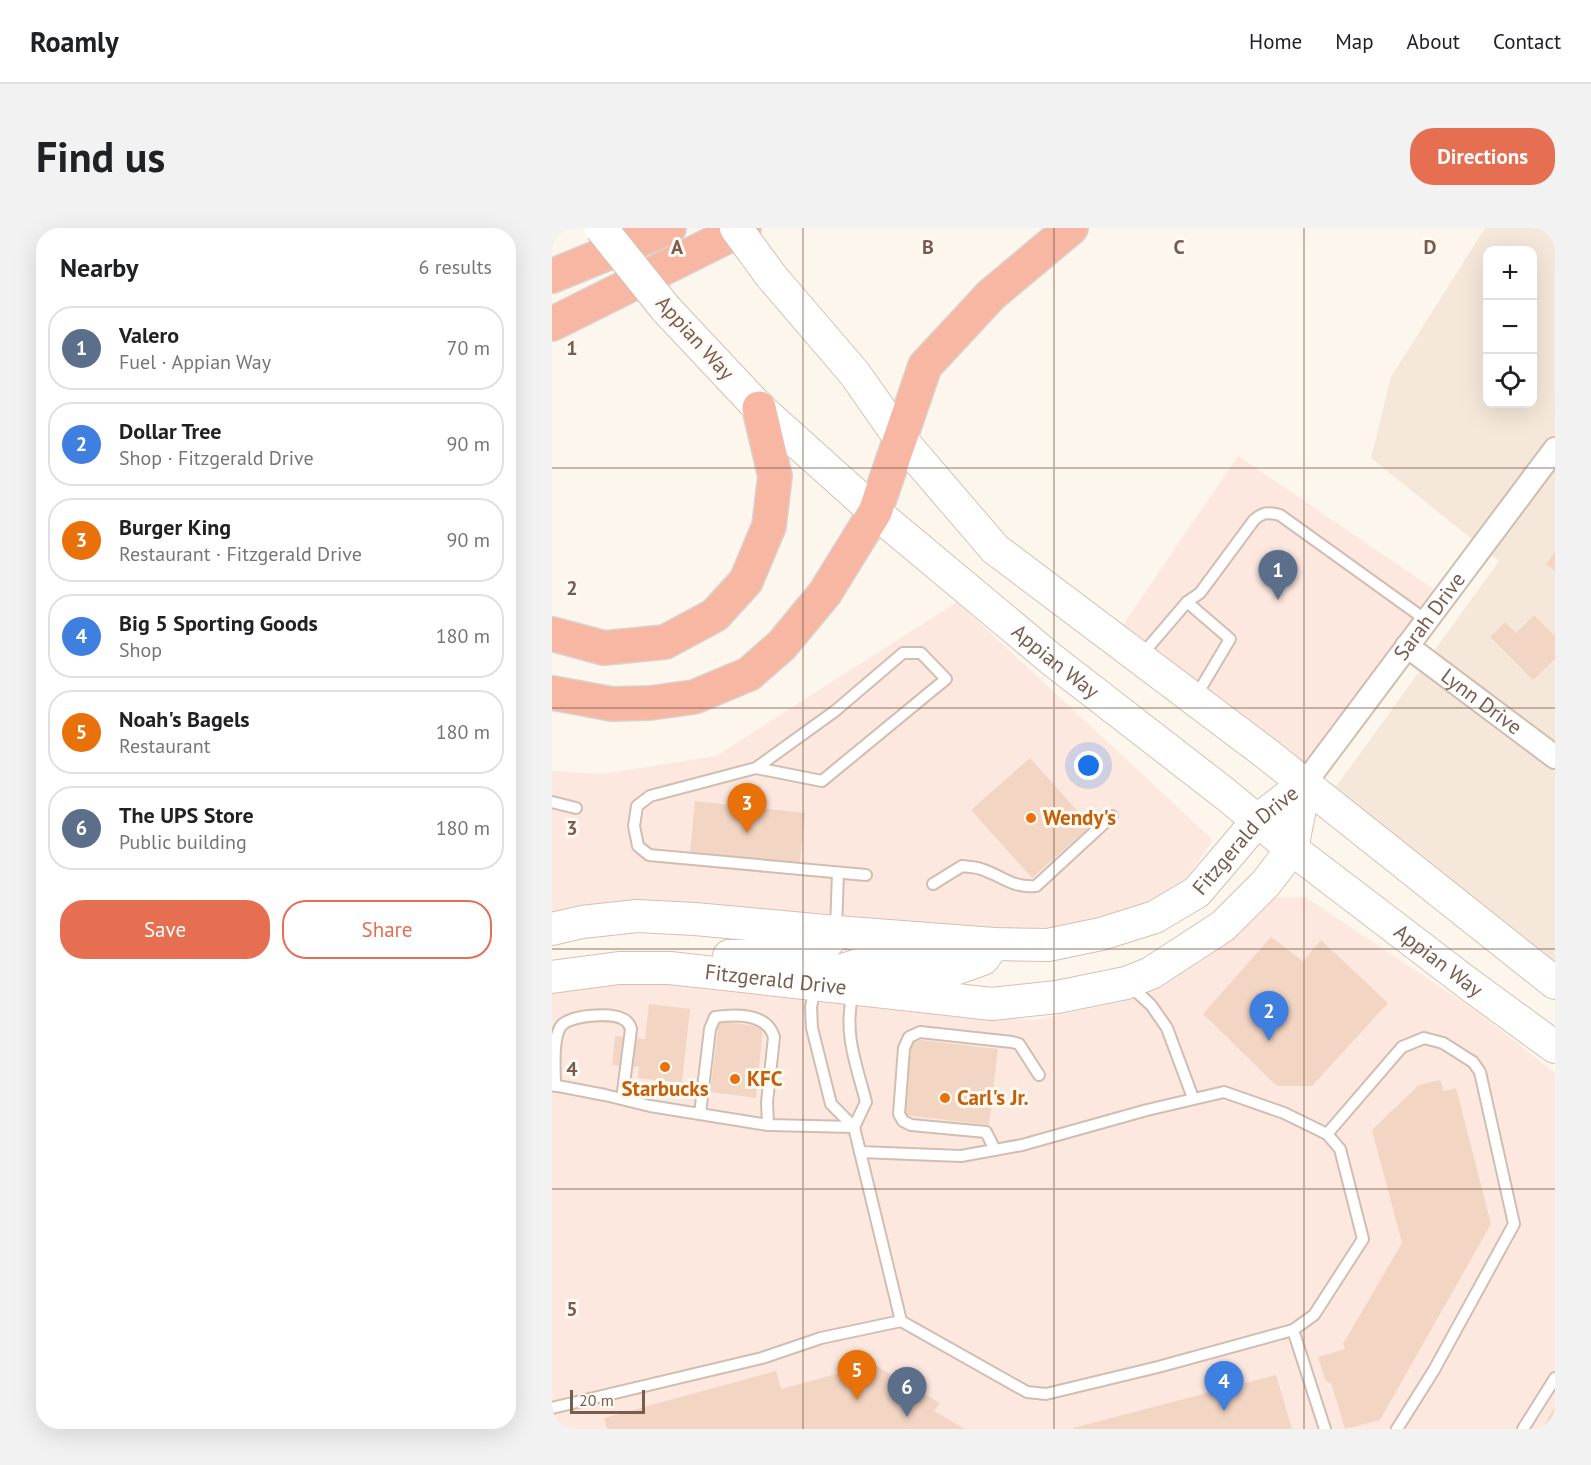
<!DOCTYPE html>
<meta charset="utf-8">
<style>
:root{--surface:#fff;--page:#f2f2f2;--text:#202124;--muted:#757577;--line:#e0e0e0;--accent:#e76f51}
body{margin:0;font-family:"PT Sans",sans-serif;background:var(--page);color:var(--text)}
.controls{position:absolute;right:18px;top:18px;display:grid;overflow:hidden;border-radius:12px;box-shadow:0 6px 24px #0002}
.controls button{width:54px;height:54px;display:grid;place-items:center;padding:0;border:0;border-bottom:2px solid var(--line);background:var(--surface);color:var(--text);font:30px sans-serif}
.scale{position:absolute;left:18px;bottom:15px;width:75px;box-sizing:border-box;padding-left:6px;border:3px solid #7a5c4d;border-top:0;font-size:16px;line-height:21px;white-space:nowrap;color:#7a5c4d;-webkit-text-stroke:4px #fffaf3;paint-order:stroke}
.you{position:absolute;left:537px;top:538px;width:21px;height:21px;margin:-15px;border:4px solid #fff;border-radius:50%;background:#1a73e8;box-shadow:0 0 0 9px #1a73e833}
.badge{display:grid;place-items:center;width:39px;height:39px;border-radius:50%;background:var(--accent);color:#fff;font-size:20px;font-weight:700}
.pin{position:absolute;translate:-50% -50px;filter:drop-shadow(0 2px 3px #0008)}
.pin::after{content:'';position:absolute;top:32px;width:21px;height:18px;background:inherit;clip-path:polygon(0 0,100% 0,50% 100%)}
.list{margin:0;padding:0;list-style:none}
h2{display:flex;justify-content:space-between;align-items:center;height:78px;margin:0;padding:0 24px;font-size:26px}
h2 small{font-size:20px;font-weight:400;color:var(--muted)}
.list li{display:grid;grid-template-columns:39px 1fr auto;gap:18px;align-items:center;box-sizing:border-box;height:84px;margin:0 12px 12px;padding:0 12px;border:2px solid var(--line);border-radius:24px}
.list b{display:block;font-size:22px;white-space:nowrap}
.list p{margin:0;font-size:20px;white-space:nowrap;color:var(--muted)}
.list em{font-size:20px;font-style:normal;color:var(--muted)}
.actions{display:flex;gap:12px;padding:18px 24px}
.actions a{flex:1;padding:14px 0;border:2px solid var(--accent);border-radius:24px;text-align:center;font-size:21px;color:var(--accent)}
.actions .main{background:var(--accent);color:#fff}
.icon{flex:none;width:33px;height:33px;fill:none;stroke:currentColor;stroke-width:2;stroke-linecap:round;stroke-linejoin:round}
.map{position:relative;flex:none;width:1003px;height:1201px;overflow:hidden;border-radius:24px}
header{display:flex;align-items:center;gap:36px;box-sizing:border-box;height:84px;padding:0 30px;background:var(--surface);border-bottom:2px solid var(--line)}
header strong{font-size:28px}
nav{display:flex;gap:33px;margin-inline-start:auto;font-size:21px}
.intro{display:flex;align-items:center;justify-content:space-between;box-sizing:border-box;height:144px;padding:0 36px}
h1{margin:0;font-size:42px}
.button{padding:15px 27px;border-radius:24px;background:var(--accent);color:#fff;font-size:21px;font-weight:700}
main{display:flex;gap:36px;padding:0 36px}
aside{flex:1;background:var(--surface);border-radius:24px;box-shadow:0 6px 24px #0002}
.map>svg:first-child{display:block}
.residential{fill:#f5e8da;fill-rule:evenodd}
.commercial{fill:#fde8e0}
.building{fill:#f3d5c3}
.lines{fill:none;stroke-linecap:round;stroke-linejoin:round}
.lane-casing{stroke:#d1beb0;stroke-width:14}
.street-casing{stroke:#d1beb0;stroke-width:26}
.secondary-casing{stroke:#d6c0b0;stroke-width:34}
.highway-casing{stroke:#dad1cd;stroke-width:36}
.lane{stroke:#fff;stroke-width:10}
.street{stroke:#fff;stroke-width:22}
.secondary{stroke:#fff;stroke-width:32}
.highway{stroke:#f7b7a3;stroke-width:33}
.secondary-bridge-casing{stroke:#d6c0b0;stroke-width:34;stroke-linecap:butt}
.secondary-bridge{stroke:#fff;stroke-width:32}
.grid{fill:none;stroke:#7a5c4d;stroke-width:1.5;stroke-opacity:0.55}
.food-dot{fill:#e8710a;stroke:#fffaf3;stroke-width:2}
.labels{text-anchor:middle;stroke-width:6;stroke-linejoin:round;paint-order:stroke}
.street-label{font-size:21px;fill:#7a5c4d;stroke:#fffaf3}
.food-label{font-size:21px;font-weight:bold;fill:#c56008;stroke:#fffaf3;text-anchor:start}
.grid-label{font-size:20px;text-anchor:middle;font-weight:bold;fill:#7a5c4d;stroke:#fffaf3;stroke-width:6;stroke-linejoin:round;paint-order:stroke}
</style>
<header>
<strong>Roamly</strong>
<nav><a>Home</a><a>Map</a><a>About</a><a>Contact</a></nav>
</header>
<div class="intro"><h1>Find us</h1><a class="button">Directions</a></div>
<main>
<aside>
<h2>Nearby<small>6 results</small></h2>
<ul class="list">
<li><span class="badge" style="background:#5c6f8a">1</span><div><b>Valero</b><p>Fuel · Appian Way</p></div><em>70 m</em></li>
<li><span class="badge" style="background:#3f7fe0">2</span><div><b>Dollar Tree</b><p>Shop · Fitzgerald Drive</p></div><em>90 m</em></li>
<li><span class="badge" style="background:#e8710a">3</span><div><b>Burger King</b><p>Restaurant · Fitzgerald Drive</p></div><em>90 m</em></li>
<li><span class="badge" style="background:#3f7fe0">4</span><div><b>Big 5 Sporting Goods</b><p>Shop</p></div><em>180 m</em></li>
<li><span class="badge" style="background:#e8710a">5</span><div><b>Noah's Bagels</b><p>Restaurant</p></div><em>180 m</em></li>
<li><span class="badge" style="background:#5c6f8a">6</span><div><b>The UPS Store</b><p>Public building</p></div><em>180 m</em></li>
</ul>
<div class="actions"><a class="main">Save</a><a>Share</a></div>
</aside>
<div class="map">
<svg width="1003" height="1201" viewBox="0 0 1003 1201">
<rect width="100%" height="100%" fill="#fdf6ec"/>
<path class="residential" d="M 933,0 L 1003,0 L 1003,740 L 781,563 L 947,333 L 819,230 L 839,149 ZM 936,22 L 981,22 L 981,176 L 936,176 Z"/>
<g class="commercial">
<polygon points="686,228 883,362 748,543 569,400"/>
<polygon points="405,374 661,612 621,670 520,706 0,696 0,543 50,546 164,528"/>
<polygon points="753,669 923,782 1003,845 1003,1201 0,1201 0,760 60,753 242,765 482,792 569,774 619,745 712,670"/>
</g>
<g class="building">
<polygon points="1003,324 1003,343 994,336"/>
<polygon points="982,387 1003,408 1003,431 981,452 938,409 953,394 964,405"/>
<polygon points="478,530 539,598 480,650 419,582"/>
<polygon points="143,573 253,585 248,635 138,624"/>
<polygon points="719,709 751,733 769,712 836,775 760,858 725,858 651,786"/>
<polygon points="97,776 138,781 130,855 86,850 87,839 60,837 63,808 93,811"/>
<polygon points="167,793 211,799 204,870 158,864"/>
<polygon points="360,811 446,821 437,897 351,887"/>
<polygon points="888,852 892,863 904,860 939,996 828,1192 793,1201 779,1155 774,1154 766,1129 793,1121 791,1116 850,1015 820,902 867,857"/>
<polygon points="321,1136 388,1175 382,1183 413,1201 55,1201 52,1190 224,1143 229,1161"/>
<polygon points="724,1147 740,1201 521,1201 521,1200"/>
<polygon points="1003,1179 1003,1201 990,1201"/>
</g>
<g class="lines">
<g class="lane-casing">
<g id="lane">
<polyline points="635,374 678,411 644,468"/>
<path d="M 588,429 L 635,374 L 648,365 L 702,292 C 711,284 716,284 728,287 L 874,392"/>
<polyline points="204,540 270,553 394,451 369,425 351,425 283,483 204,540 98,568 85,578 82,598 86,618 97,627 314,647"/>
<polyline points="0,574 24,580"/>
<path d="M 381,656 L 410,638 C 416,639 423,639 429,641 C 451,648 459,660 484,658 L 560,588"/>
<polyline points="284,701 286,645"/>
<polyline points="577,757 599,777 615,800 641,870"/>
<path d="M 301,764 C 291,805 304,835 314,874 L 302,899"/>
<polyline points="0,857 53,867 98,878 216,897 302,899"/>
<path d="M 3,858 C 3,842 0,811 9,798 C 18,787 59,784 71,791 C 75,793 78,797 79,801 L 70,871"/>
<path d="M 148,886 L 158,801 L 163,789 C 184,786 215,785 222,809 L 215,874 L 216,897"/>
<polyline points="775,906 850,819 872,810 891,815 921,834 928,844 962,996 882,1142 845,1201"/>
<polyline points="443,922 434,904 359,897 351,893 347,886 352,820 357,809 368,804 460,814 467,816 487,847"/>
<polyline points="308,924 409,928 470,917 595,882 672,864 732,885 775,906 788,921 811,1011 762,1087 741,1102 606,1139 494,1166 475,1164 349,1093"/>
<polyline points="741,1102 773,1201"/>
<polyline points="0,1180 210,1130 269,1110 349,1093 302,899 279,876 260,800 259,779 263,760"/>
<polyline points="971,1201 1003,1150"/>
</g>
</g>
<g class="street-casing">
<g id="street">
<path id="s1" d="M 855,418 L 1003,529"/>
<path id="s2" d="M 753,555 L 1003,221"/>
</g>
</g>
<g class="secondary-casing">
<g id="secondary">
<polyline points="219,48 303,146 347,209 443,321 715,526 1003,755"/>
<path id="s3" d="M 114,81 L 207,180 L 323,284 L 499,431 L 672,565 L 740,621 L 918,757 L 1003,819"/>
<path id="s4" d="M 0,701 L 30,694 L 85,688 L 143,691 L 284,704 L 442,716 L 496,717 L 549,706 L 603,689 L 645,664 L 706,592 L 753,555"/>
<polyline points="177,728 245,728 268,723 284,704"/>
<path id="s5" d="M 0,749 L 67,740 L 118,740 L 440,776 L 505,769 L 574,755 L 599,745 L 671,698 L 714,655 L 740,621 L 753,555"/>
<polyline points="264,756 287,743 310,736 330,735 400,742 431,731 442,716"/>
</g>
</g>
<g class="highway-casing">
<g id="highway">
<polyline points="0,48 117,0"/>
<polyline points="0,96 192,0"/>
<polyline points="0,406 52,420 113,414 163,387 194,353 217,298 223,248 207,180"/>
<polyline points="0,465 60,476 98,475 142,469 197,446 230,417 273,365 323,284 373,138 439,67 519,0"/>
</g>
</g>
<use href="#lane" class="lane"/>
<use href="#street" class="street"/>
<use href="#secondary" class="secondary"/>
<use href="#highway" class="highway"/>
<g class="secondary-bridge-casing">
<g id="secondary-bridge">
<polyline points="49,0 114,81"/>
<polyline points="184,0 219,48"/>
</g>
</g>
<use href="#secondary-bridge" class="secondary-bridge"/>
</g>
<path class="grid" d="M 251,0 L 251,1201M 502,0 L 502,1201M 752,0 L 752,1201M 0,240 L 1003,240M 0,480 L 1003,480M 0,721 L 1003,721M 0,961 L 1003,961"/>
<g class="food-dot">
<circle cx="479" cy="590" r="6"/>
<circle cx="113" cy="839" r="6"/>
<circle cx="183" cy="851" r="6"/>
<circle cx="393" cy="870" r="6"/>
</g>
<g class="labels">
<g class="street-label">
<text transform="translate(143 110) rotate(48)" y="7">Appian Way</text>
<text dy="7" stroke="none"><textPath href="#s2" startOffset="208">Sarah Drive</textPath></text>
<text dy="7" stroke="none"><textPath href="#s3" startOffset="526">Appian Way</textPath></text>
<text dy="7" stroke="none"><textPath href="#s1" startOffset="93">Lynn Drive</textPath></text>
<text dy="7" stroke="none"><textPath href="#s4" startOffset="729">Fitzgerald Drive</textPath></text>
<text dy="7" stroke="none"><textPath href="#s3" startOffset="1012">Appian Way</textPath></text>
<text dy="7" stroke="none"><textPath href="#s5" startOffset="225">Fitzgerald Drive</textPath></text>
</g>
<g class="food-label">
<text x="491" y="597">Wendy's</text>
<text x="195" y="858">KFC</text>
<text x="113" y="868" text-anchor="middle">Starbucks</text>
<text x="405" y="877">Carl's Jr.</text>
</g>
</g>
<g class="grid-label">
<text x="125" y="26">A</text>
<text x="376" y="26">B</text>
<text x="627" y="26">C</text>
<text x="878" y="26">D</text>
<text x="20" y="127">1</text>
<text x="20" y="367">2</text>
<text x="20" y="607">3</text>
<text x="20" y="848">4</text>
<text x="20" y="1088">5</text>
</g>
</svg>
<div class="controls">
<button>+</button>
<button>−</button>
<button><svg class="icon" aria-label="locate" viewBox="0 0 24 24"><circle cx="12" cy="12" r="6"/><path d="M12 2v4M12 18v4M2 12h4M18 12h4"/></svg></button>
</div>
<div class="scale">20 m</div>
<div class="you"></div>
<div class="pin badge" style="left:726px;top:372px;background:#5c6f8a">1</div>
<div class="pin badge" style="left:717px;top:813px;background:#3f7fe0">2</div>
<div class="pin badge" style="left:195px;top:605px;background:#e8710a">3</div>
<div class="pin badge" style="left:672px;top:1183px;background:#3f7fe0">4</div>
<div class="pin badge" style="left:305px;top:1172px;background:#e8710a">5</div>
<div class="pin badge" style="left:355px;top:1189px;background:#5c6f8a">6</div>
</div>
</main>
